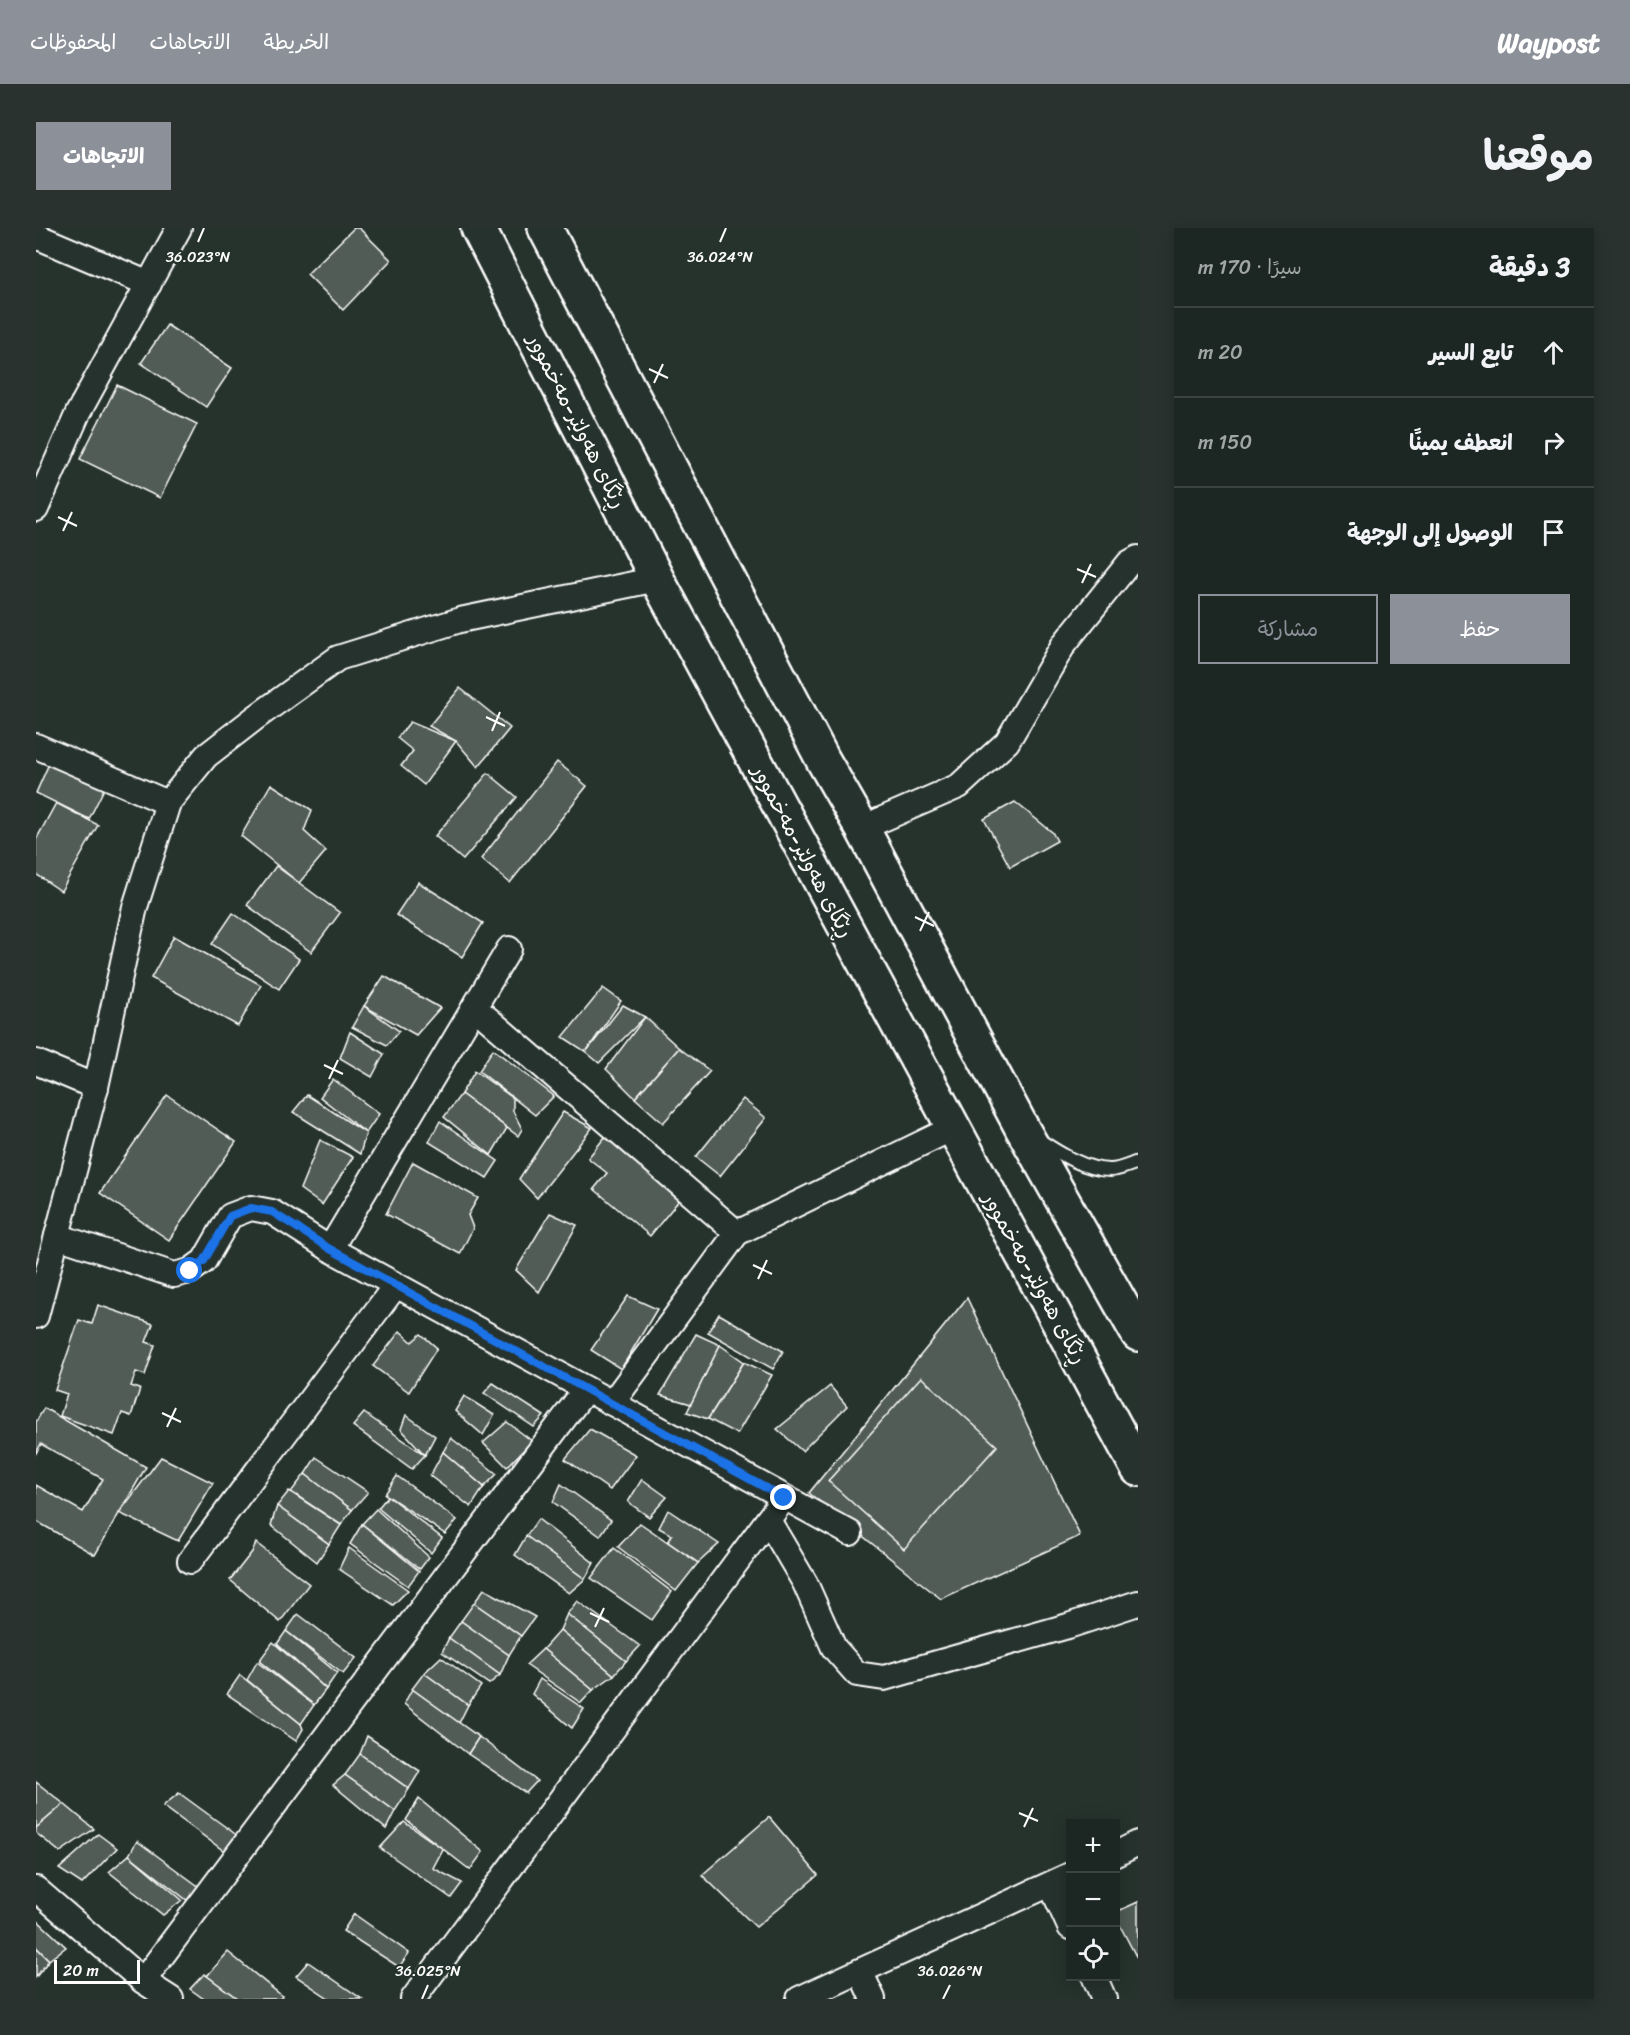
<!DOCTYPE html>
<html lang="ar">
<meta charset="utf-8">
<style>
:root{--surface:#1c2622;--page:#29322f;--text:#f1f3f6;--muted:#a0a5a5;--line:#3a4340;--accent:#8c9099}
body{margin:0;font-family:Sriracha,"Playpen Sans Arabic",sans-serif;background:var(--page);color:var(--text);direction:rtl}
.controls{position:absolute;right:18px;bottom:18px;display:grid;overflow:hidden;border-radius:0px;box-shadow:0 3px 15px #0003}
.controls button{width:54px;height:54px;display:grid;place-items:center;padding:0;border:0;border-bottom:2px solid var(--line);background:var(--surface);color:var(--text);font:30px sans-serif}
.scale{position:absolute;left:18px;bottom:15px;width:86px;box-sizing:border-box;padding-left:6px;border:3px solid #fff;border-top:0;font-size:16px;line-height:21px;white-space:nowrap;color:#fff;-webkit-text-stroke:4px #26332d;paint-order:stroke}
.stop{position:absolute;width:18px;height:18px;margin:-14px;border:4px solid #1a73e8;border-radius:50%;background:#fff}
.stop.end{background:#1a73e8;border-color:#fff;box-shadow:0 2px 6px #0008}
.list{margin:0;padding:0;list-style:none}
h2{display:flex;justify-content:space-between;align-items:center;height:78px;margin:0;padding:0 24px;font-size:26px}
h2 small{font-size:20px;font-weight:400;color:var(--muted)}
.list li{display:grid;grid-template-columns:39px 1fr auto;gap:18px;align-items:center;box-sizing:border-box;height:90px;padding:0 24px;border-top:2px solid var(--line)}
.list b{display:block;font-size:22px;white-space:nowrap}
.list em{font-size:20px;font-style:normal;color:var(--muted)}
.actions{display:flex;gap:12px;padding:18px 24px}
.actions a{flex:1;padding:14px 0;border:2px solid var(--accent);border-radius:0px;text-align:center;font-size:21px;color:var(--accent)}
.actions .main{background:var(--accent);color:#fff}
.icon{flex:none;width:33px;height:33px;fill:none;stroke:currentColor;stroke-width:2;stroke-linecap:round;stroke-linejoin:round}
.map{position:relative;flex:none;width:1102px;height:1771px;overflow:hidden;direction:ltr;border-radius:0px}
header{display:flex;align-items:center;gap:36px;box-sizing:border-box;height:84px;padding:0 30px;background:var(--accent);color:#fff}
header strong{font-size:28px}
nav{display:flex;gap:33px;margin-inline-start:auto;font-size:21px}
.intro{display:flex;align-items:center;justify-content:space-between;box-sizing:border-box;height:144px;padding:0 36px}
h1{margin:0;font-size:42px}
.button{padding:15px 27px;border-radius:0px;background:var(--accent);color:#fff;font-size:21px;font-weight:700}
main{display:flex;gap:36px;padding:0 36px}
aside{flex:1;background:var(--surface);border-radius:0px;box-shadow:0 3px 15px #0003}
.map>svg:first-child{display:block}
.building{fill:#515c57;stroke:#fff;stroke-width:1.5}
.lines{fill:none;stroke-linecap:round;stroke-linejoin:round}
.service-casing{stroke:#fff;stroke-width:16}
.minor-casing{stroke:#fff;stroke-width:28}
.trunk-casing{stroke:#fff;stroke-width:38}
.service{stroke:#26332d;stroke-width:12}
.minor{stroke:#26332d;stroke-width:24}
.trunk{stroke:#26332d;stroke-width:33}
.route{stroke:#1a73e8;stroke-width:8}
.ticks{fill:none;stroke:#fff;stroke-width:2}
.labels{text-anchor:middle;stroke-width:4.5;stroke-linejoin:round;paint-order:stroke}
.street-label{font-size:21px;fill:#fff;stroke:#26332d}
.ticks-label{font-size:15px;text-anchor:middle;fill:#fff;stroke:#26332d;stroke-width:4.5;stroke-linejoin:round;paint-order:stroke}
</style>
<header>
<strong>Waypost</strong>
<nav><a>الخريطة</a><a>الاتجاهات</a><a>المحفوظات</a></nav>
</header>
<div class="intro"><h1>موقعنا</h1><a class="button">الاتجاهات</a></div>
<main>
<aside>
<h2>3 دقيقة<small>سيرًا · 170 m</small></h2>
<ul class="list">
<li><svg class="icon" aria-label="ahead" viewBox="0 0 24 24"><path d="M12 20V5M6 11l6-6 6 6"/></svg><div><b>تابع السير</b></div><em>20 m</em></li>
<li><svg class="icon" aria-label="right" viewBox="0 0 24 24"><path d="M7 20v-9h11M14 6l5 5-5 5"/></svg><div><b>انعطف يمينًا</b></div><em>150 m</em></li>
<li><svg class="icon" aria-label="arrive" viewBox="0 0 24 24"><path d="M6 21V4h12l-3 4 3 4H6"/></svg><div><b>الوصول إلى الوجهة</b></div></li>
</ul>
<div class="actions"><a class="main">حفظ</a><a>مشاركة</a></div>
</aside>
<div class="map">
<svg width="1102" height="1771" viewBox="0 0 1102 1771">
<rect width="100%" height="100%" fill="#26332d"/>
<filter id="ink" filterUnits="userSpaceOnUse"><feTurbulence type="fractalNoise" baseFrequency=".0167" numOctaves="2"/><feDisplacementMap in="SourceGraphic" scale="12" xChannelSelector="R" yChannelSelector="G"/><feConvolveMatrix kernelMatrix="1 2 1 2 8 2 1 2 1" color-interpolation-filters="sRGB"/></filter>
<g filter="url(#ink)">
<g class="building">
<polygon points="318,0 323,0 355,32 307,82 271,46"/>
<polygon points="131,97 196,140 170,179 105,135"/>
<polygon points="81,157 161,196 124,270 44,231"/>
<polygon points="424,460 474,500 442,539 420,513 393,498"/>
<polygon points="374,494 420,513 388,557 365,538 377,523 361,510"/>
<polygon points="15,531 71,555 53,591 0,565"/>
<polygon points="521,534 551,558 474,655 445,631"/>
<polygon points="452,545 481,569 427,632 399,608"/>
<polygon points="235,556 276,582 268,603 290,623 263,655 205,608"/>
<polygon points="979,574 1016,604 1021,613 974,639 948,591"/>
<polygon points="20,575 62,597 25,663 0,646 0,612"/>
<polygon points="240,638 304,685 275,724 211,677"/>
<polygon points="382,654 447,695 426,729 360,687"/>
<polygon points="197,685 263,731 243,761 176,716"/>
<polygon points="138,708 225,757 202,798 115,750"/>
<polygon points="348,748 404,780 380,807 328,778"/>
<polygon points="567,760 585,773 550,824 527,809"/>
<polygon points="587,777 609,789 563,835 550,824"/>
<polygon points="328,778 363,803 351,817 316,799"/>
<polygon points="609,789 643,820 599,870 570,841"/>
<polygon points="314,804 348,826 336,849 304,830"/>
<polygon points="643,820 674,843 627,895 599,870"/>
<polygon points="457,821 518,868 499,887 443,843"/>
<polygon points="439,843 477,870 477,883 486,901 482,908 425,866"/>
<polygon points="297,851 343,886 330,905 284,869"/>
<polygon points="425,866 471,900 455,927 408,889"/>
<polygon points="131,867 200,914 133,1012 64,965"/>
<polygon points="271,867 330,905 324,926 257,884"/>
<polygon points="707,871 730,890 684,948 660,929"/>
<polygon points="527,884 556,900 501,970 483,951"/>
<polygon points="404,893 462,933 451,950 393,914"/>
<polygon points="569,909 644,971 614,1008 558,961 571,945 552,930"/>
<polygon points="284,912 317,929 286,977 264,961"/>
<polygon points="377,934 442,970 432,987 437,1000 424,1026 350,986"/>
<polygon points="514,985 541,997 503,1064 480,1042"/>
<polygon points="592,1068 621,1081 585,1141 555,1122"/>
<polygon points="931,1070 1044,1308 905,1371 773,1265"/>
<polygon points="62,1077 117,1096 110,1114 119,1117 109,1147 100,1144 95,1158 104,1161 95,1188 86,1185 78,1207 24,1188 31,1166 19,1162 43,1092 56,1096"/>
<polygon points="683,1086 747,1123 737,1141 672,1104"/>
<polygon points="364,1103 376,1114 385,1106 401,1120 373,1164 337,1138"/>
<polygon points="660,1106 684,1117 655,1176 624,1167"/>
<polygon points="684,1117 708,1134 672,1191 651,1184"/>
<polygon points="708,1134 736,1147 701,1206 672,1191"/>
<polygon points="885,1149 961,1218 868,1321 792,1253"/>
<polygon points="457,1155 508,1188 498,1199 448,1165"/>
<polygon points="794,1158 811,1178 766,1223 741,1201"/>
<polygon points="428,1168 458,1187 447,1207 419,1183"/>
<polygon points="8,1180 110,1239 59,1327 0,1293 0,1257 47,1284 67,1251 5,1216 0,1225 0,1194"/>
<polygon points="328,1185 389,1227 376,1241 317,1198"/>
<polygon points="370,1187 399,1208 389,1227 365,1201"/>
<polygon points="471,1194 496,1213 471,1239 447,1215"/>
<polygon points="554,1201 600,1227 574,1262 529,1231"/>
<polygon points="415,1210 461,1246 448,1259 407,1224"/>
<polygon points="407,1224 448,1259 435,1279 394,1248"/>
<polygon points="125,1229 177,1255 142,1313 83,1285"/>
<polygon points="280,1229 332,1264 316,1282 269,1246"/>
<polygon points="269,1246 316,1282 305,1297 255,1264"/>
<polygon points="361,1248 421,1292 409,1306 349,1266"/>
<polygon points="606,1251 631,1269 613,1289 592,1274"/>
<polygon points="525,1256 575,1292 564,1308 517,1274"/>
<polygon points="253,1263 305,1297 293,1316 241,1278"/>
<polygon points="352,1268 406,1310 395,1325 342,1280"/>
<polygon points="241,1278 293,1316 281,1334 235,1297"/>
<polygon points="340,1281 393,1329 384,1341 326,1296"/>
<polygon points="632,1282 683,1316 662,1335 632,1314 636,1307 623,1300"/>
<polygon points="502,1291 558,1335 549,1351 490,1308"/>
<polygon points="604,1295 662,1335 640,1363 582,1319"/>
<polygon points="326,1296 383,1343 372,1358 314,1316"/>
<polygon points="490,1308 549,1351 533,1365 479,1327"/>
<polygon points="220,1315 273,1356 244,1394 194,1352 216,1324"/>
<polygon points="313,1320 372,1362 357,1377 303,1341"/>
<polygon points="578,1320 636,1364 616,1392 555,1350"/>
<polygon points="448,1361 499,1389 485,1408 438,1375"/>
<polygon points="541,1373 604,1418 590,1433 531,1386"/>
<polygon points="438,1375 485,1408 473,1427 425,1393"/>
<polygon points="262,1386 320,1430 307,1446 250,1403"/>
<polygon points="531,1386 590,1433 578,1447 524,1402"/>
<polygon points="425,1393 473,1427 464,1447 413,1410"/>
<polygon points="524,1402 578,1447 557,1462 507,1421"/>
<polygon points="250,1403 301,1445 290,1461 241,1416"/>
<polygon points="413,1410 464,1447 453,1456 406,1424"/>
<polygon points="237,1414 290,1461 278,1477 223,1433"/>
<polygon points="507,1421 557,1462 545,1475 490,1437"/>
<polygon points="405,1429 445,1458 432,1477 388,1445"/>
<polygon points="221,1434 278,1477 265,1496 211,1452"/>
<polygon points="388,1445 432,1477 423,1495 376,1461"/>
<polygon points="204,1447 265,1496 267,1501 260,1513 191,1466"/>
<polygon points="504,1451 548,1481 536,1500 496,1466"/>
<polygon points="376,1461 443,1509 432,1526 368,1476"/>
<polygon points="331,1508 384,1543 373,1561 324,1526"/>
<polygon points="443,1509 501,1553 490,1565 432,1526"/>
<polygon points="324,1526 373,1561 359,1583 309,1547"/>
<polygon points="309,1547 359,1583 350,1601 297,1557"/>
<polygon points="0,1554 28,1576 0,1600"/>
<polygon points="143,1565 202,1608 188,1623 127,1578"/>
<polygon points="383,1571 447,1624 434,1642 370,1592"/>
<polygon points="28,1576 58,1601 24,1624 0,1605 0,1600"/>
<polygon points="733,1589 782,1647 720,1699 666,1647"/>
<polygon points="368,1594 407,1621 397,1640 426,1655 415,1670 344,1620"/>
<polygon points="62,1606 81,1620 46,1656 23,1641"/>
<polygon points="101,1613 165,1660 152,1673 93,1627"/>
<polygon points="93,1627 146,1672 127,1687 73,1644"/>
<polygon points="1102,1674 1102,1732 1080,1690 1080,1684"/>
<polygon points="318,1686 373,1725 363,1739 307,1703"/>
<polygon points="0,1691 30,1719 13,1732 0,1719"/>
<polygon points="0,1719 13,1732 0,1749"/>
<polygon points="192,1724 246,1768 244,1771 202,1771 171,1748"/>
<polygon points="272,1734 326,1771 294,1771 260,1748"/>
<polygon points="168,1746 171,1748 202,1771 168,1771 154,1761"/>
</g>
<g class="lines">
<g class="service-casing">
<path id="service" d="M 1003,912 C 1023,925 1049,942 1074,942 C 1083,942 1093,937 1102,934"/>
</g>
<g class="minor-casing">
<g id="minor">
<polyline points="0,8 113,56"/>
<polyline points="0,281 42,185 143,0"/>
<polyline points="0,518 132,575"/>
<polyline points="826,600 923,558 971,514 1028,416 1093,335 1102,330"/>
<polyline points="438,779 701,1005"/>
<polyline points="0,834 60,859"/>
<polyline points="21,1008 138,1047 154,1043 168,1033 194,988 215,980 236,984 294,1021 814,1305"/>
<polyline points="294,1021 473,721"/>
<polyline points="0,1088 60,859 99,679 132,575 170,528 219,490 302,430 424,392 621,351"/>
<polyline points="576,1175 701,1005 917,900"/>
<polyline points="732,1292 769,1355 798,1420 821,1446 848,1450 1032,1398 1102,1375"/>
<polyline points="154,1333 360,1057"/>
<polyline points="1080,1626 1102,1615"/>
<polyline points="1015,1657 1034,1699"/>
<polyline points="0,1661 107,1753 135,1771"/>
<polyline points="824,1743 837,1771"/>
<polyline points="1058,1748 1068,1771"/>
<polyline points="107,1753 550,1161"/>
<polyline points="377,1771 748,1270"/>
<polyline points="763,1771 1034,1647"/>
</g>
</g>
<g class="trunk-casing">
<g id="trunk">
<polyline points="442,0 621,351 1102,1241"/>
<polyline points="509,0 787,532 826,600 987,902 1102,1106"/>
</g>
</g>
<use href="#service" class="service"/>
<use href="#minor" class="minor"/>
<use href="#trunk" class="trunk"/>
</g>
</g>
<g class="lines" filter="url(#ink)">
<polyline class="route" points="154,1043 168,1033 194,988 215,980 236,984 294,1021 748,1270"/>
</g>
<path class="ticks" d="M 162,14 L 168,0M 684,14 L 690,0M 613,141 L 632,150M 618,155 L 627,136M 22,289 L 41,298M 27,303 L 36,284M 1041,341 L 1060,349M 1046,355 L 1055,336M 450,489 L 469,498M 456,503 L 464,484M 879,689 L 898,698M 884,703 L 893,684M 288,837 L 307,846M 293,851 L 302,832M 717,1037 L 736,1046M 722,1051 L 731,1032M 126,1185 L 145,1194M 131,1199 L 140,1180M 554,1385 L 573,1394M 559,1399 L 568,1380M 983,1585 L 1002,1593M 988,1599 L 997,1580M 386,1771 L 392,1757M 907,1771 L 914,1757"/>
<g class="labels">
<g class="street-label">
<text transform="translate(541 193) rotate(63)" y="7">ڕێگای هەولێر-مەخموور</text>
<text transform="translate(767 623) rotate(62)" y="7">ڕێگای هەولێر-مەخموور</text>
<text transform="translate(999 1050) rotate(61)" y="7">ڕێگای هەولێر-مەخموور</text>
</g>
</g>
<g class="ticks-label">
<text x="162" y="34">36.023°N</text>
<text x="684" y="34">36.024°N</text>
<text x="392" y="1748">36.025°N</text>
<text x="914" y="1748">36.026°N</text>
</g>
</svg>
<div class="controls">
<button>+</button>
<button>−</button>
<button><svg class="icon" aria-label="locate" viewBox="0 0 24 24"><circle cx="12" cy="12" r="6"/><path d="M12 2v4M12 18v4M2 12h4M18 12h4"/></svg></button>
</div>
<div class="scale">20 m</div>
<div class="stop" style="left:154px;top:1043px"></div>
<div class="stop end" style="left:748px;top:1270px"></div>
</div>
</main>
